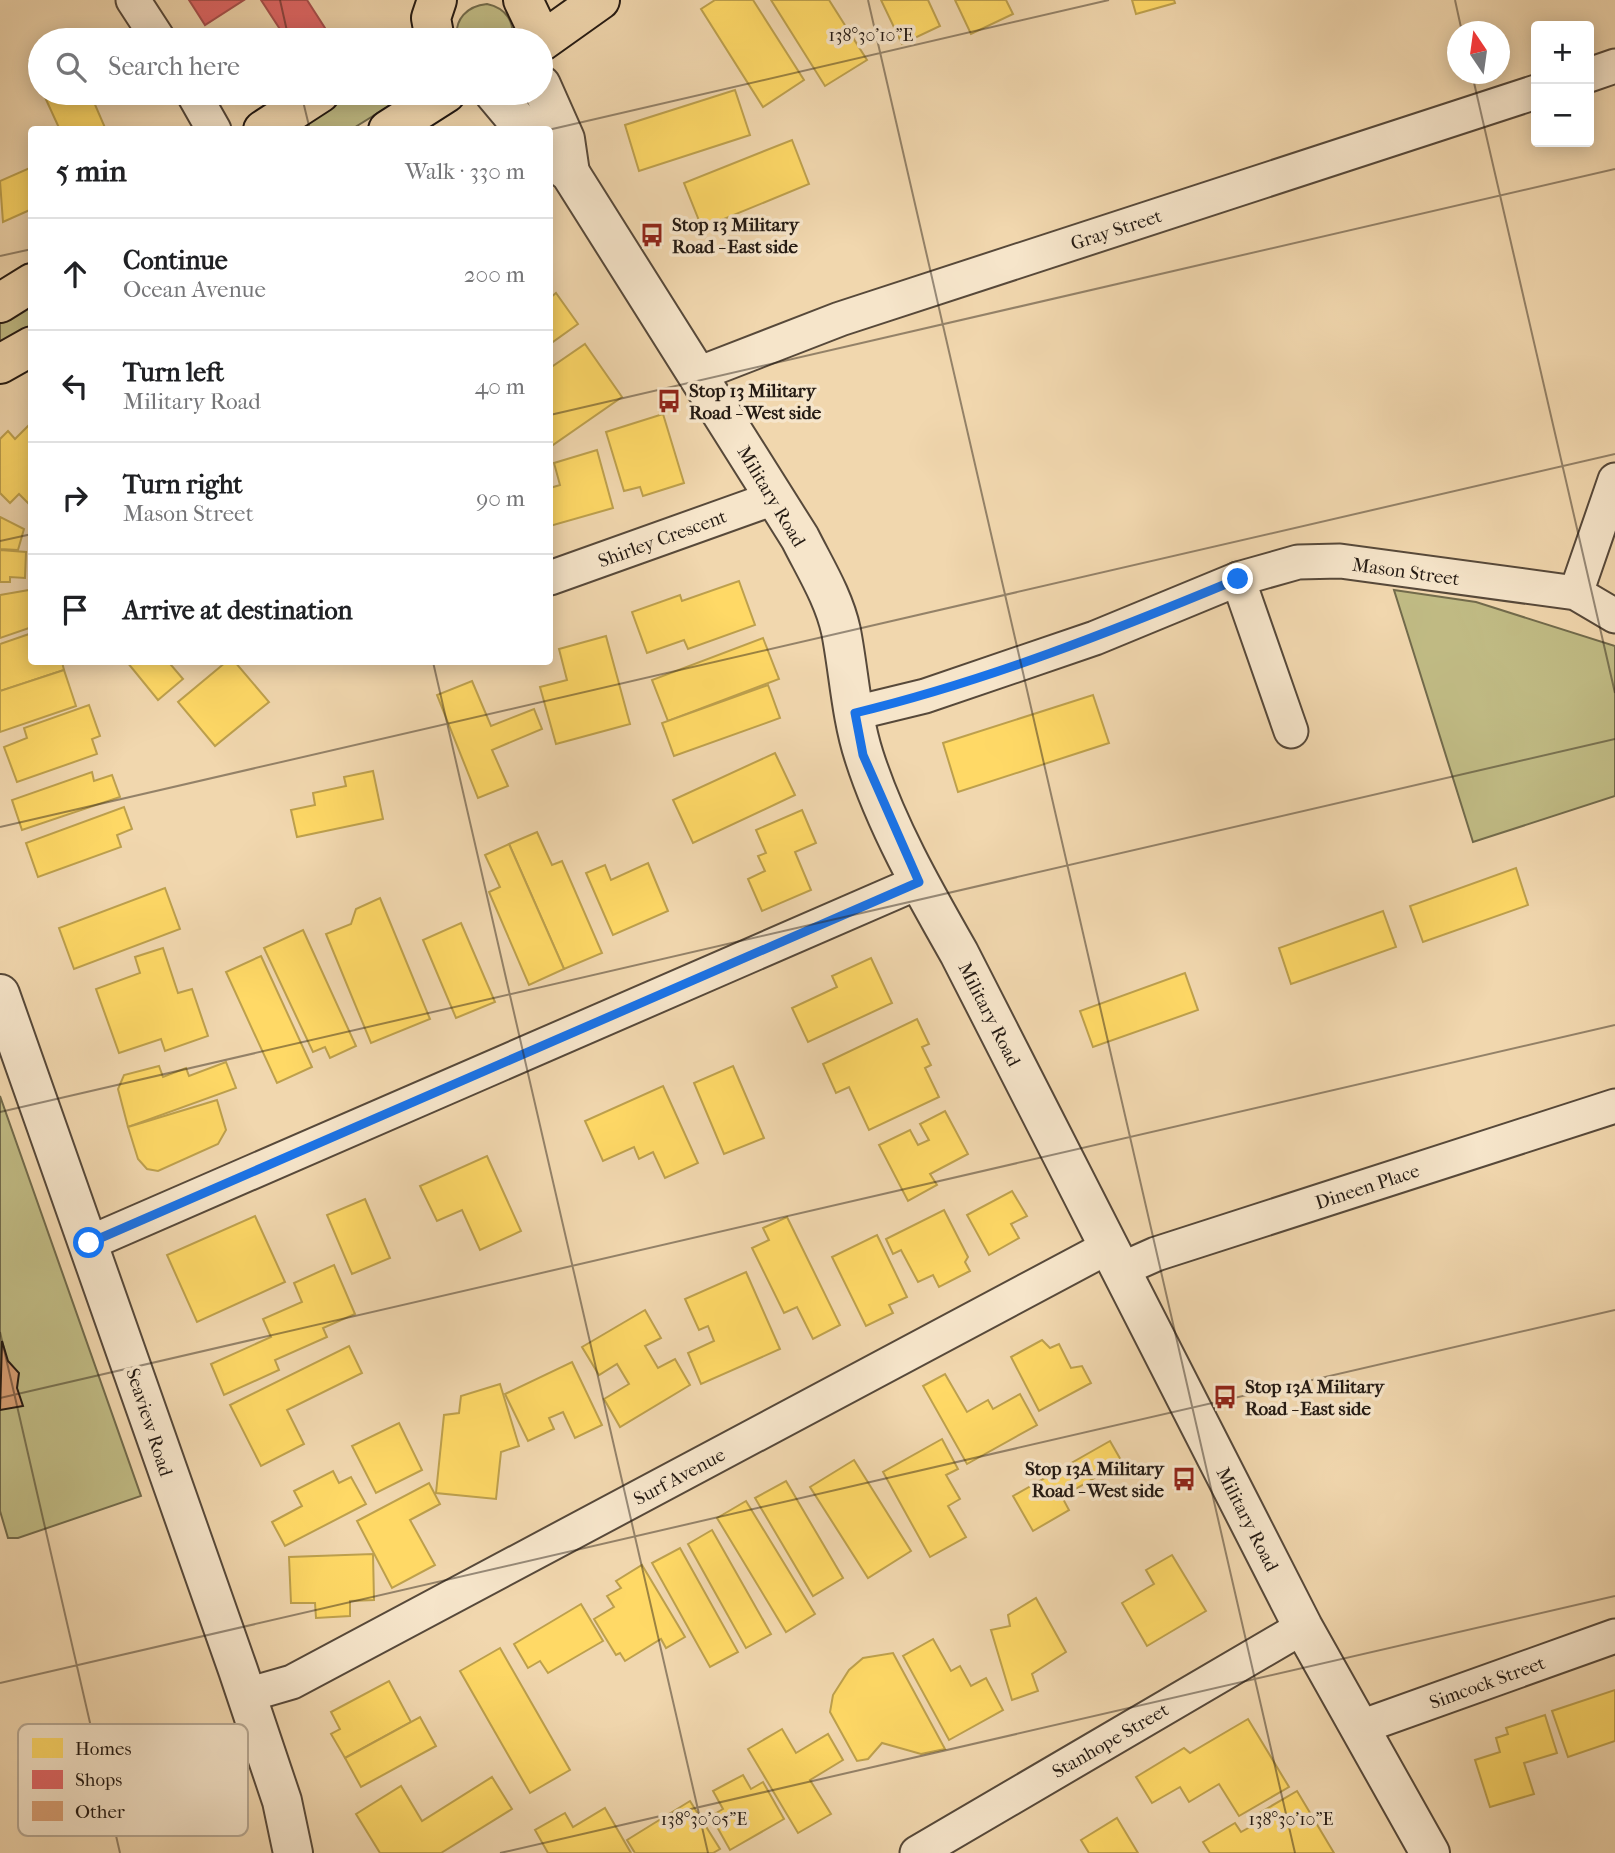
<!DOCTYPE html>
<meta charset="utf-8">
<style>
:root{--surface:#fff;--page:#f6f6f6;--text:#202124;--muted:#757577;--line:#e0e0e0}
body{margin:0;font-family:"IM FELL French Canon",serif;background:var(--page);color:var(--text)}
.controls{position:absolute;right:21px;top:21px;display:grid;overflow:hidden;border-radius:7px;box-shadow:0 4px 18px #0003}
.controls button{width:63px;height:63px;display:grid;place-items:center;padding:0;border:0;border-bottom:2px solid var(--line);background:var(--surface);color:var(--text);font:35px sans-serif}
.compass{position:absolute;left:1447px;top:21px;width:63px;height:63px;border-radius:50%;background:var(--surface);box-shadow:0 4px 18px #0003;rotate:347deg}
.stop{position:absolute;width:21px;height:21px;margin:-16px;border:5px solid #1a73e8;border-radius:50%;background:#fff}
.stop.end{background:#1a73e8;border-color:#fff;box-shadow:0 2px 7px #0008}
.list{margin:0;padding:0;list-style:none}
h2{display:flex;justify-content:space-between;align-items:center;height:91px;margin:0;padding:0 28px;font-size:30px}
h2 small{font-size:23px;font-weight:400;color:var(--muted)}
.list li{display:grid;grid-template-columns:46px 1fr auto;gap:21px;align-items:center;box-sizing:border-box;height:112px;padding:0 28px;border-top:2px solid var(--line)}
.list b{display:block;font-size:26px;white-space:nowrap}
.list p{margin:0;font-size:23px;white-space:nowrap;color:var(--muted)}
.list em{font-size:23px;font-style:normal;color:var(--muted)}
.icon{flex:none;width:38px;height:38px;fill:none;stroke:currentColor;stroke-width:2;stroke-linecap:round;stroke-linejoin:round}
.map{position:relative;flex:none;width:1615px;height:1853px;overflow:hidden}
.search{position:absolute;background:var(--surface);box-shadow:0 4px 18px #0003;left:28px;top:28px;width:525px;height:77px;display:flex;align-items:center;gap:18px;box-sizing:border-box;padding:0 24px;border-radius:38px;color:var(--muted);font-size:26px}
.panel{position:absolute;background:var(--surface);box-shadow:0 4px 18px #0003;left:28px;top:126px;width:525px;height:539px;border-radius:7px}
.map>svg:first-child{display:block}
.green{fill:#c1bc85;stroke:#726b4c;stroke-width:2}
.homes{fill:#ffd966;stroke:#bda04d;stroke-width:2}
.shops{fill:#e06666;stroke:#a84f4d;stroke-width:2}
.building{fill:#d9a075;stroke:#241a13;stroke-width:2}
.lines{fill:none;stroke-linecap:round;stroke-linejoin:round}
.minor-casing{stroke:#57493a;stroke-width:37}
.tertiary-casing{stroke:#57493a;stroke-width:42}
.primary-casing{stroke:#241a13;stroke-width:42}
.minor{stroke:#f6e5ca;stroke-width:33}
.tertiary{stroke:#f6e5ca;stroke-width:38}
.primary{stroke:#f1d7ae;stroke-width:38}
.route{stroke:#1a73e8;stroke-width:9}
.ticks{fill:none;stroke:#241a13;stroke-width:2;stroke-opacity:0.45}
.labels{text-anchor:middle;stroke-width:7;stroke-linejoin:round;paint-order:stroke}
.poi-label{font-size:19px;font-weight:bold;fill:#241a13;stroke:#f6e5ca;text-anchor:start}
.street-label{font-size:19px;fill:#241a13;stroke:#f6e5ca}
.key{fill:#f6e5ca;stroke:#b7a893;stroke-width:2}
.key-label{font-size:19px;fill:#241a13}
.ticks-label{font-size:18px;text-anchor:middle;fill:#241a13;stroke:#f6e5ca;stroke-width:7;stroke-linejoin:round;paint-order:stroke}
</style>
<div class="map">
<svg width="1615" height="1853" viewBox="0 0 1615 1853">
<rect width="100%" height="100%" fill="#f1d7ae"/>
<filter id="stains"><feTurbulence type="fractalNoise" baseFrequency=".00286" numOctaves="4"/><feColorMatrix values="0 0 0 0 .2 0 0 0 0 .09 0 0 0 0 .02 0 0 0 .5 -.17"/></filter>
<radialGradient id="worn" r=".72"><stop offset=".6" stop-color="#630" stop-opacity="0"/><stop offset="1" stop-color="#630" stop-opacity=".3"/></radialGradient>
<g class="green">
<path d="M 487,4 C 506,8 515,22 512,40 L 457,40 C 454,19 467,6 487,4 Z"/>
<polygon points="348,93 410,93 352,129 296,130"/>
<polygon points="31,301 31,330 0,349 0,322"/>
<polygon points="1394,590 1476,602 1615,646 1615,796 1473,842"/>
<polygon points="0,1096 141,1496 18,1538 8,1538 0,1511"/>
</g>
<g class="homes">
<polygon points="715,0 753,0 804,80 763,107 701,9"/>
<polygon points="771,0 829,0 867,60 825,86"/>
<polygon points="881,0 928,0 940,26 902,44"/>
<polygon points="955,0 1006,0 1013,14 971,34"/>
<polygon points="1132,0 1174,0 1175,3 1136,14"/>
<polygon points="40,57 40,86 29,61"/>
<polygon points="735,90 750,135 639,171 625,125"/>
<polygon points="43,93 90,93 106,130 60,130"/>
<polygon points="792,140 809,184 702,228 684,183"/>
<polygon points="32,167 32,209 3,222 0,181"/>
<polygon points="556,293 578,324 550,344 550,298"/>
<polygon points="585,344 622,397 550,447 550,368"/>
<polygon points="663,414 684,483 643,496 640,487 624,491 606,432"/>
<polygon points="32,422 32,507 19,494 10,503 0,493 0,439 8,431 15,439"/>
<polygon points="597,450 613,508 550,526 550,488 560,485 554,463"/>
<polygon points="0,517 24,529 18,550 0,549"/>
<polygon points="0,550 26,552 25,578 10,577 10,582 0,582"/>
<polygon points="739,581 755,625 688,649 684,640 647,653 632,612 680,595 682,601"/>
<polygon points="29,590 32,627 0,638 0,595"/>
<polygon points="32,633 32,662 62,662 64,670 0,691 0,644"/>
<polygon points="606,636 630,724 556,744 540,687 567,680 559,649"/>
<polygon points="763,638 779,679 668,721 652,680"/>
<polygon points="127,662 175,662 171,665 183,679 158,700"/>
<polygon points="226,662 235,662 269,702 215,746 178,702"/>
<polygon points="64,670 76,706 0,732 0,691"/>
<polygon points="472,681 491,726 534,709 542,729 492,750 508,786 478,798 437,695"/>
<polygon points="768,685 780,718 674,756 662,723"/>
<polygon points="1093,695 1109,743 958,792 943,743"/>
<polygon points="89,705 100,736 92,739 97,754 17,782 4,747 27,738 24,728"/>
<polygon points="775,753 795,795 693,843 673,800"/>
<polygon points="373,771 383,819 297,837 291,810 315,805 313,793 346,786 344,777"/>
<polygon points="92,772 94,781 112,775 120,797 22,830 12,800"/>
<polygon points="124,807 132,829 117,835 121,847 38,877 26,843"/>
<polygon points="802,810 816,843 795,852 811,890 762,911 748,879 765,871 758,856 766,853 756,830"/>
<polygon points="537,832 552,865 562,861 602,953 564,969 509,844"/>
<polygon points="509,844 564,969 529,985 489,892 500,887 485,855"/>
<polygon points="648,863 668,911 613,935 586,873 605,865 611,880"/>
<polygon points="1516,868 1528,905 1423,942 1410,906"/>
<polygon points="165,888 180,929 74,969 59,928"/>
<polygon points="380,898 430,1019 371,1043 326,934 351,924 356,909"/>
<polygon points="1383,911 1396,947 1291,984 1279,948"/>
<polygon points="461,923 495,1002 456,1018 423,940"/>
<polygon points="303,930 356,1046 330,1058 325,1047 313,1052 264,948"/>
<polygon points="163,948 178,993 192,989 208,1036 165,1051 161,1039 119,1053 96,989 140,973 135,957"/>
<polygon points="261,956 312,1067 277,1083 226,972"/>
<polygon points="871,958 892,1003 808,1042 792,1008 837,987 832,976"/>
<polygon points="1185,973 1198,1010 1093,1047 1080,1011"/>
<polygon points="917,1019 929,1044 922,1047 931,1065 925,1068 939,1097 869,1130 849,1087 836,1093 823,1064"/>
<polygon points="226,1062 236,1088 128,1127 118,1089 124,1075 159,1066 163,1077 186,1068 189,1076"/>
<polygon points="733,1066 764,1138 724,1154 694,1083"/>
<polygon points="663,1086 698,1163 665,1178 653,1152 639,1159 634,1147 603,1161 585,1121"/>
<polygon points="217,1100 226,1130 218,1144 158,1171 147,1169 138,1159 128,1127"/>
<polygon points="945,1111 968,1154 930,1174 937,1185 908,1201 879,1145 910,1130 918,1145 929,1140 920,1124"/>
<polygon points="487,1156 521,1231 480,1250 462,1210 437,1221 420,1186"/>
<polygon points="1012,1191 1027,1216 1011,1224 1019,1238 989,1255 967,1215"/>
<polygon points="365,1199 390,1258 352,1274 327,1215"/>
<polygon points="944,1210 968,1257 965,1262 970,1271 939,1287 933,1275 918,1282 901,1250 893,1254 886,1239"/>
<polygon points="255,1216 285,1282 197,1322 167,1255"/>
<polygon points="787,1217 840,1325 813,1339 797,1307 784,1313 752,1248 769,1240 763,1228"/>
<polygon points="877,1235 907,1297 889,1305 893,1313 866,1326 832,1257"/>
<polygon points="334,1265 355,1314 323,1328 327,1337 275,1360 279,1370 224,1395 211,1364 271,1337 263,1319 302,1302 294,1283"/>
<polygon points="746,1272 780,1349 701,1384 688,1353 714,1341 708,1326 699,1330 685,1299"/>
<polygon points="645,1310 661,1338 645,1346 658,1368 675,1359 690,1385 620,1427 604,1399 629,1384 617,1364 599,1375 582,1347"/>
<polygon points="1042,1340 1050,1348 1059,1344 1071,1368 1082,1366 1091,1383 1039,1411 1011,1357"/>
<polygon points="349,1346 362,1373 287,1410 304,1444 261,1466 230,1405"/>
<polygon points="572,1362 602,1425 575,1438 563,1412 549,1418 554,1429 528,1441 505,1394"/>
<polygon points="945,1374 967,1412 988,1400 993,1409 1020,1394 1037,1425 967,1464 923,1386"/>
<polygon points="500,1384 519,1446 501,1452 496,1499 436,1493 444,1415 459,1413 461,1396"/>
<polygon points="399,1423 422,1470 376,1493 352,1446"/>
<polygon points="942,1439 958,1469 946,1475 960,1499 948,1506 966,1537 930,1557 883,1472"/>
<polygon points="1110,1441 1122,1462 1062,1497 1069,1510 1033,1531 1013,1496"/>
<polygon points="854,1460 911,1551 868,1578 810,1487"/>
<polygon points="333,1471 339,1483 351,1477 366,1504 285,1546 272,1522 302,1506 294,1491"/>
<polygon points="786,1481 843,1578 813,1596 755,1498"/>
<polygon points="429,1483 440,1504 410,1520 435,1565 392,1588 357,1521"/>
<polygon points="746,1501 815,1614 786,1632 717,1518"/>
<polygon points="712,1530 771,1634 746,1648 688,1544"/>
<polygon points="680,1548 738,1652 710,1667 652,1563"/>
<polygon points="373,1554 374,1600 350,1601 350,1616 316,1618 315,1603 291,1603 289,1557"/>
<polygon points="1172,1555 1206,1611 1147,1646 1122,1603 1154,1584 1146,1570"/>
<polygon points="642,1565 685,1637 666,1648 661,1639 625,1661 620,1653 616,1655 594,1619 614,1607 607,1596 621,1588 616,1581"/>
<polygon points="1036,1598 1066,1652 1032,1674 1038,1691 1012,1700 991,1630 1010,1626 1008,1615"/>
<polygon points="581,1604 603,1641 548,1673 540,1661 528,1668 514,1644"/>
<polygon points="933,1639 951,1671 960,1666 971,1686 986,1678 1003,1710 949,1740 903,1656"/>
<polygon points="500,1648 570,1770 530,1793 460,1671"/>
<polygon points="893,1653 945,1749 921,1754 882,1743 868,1759 857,1761 830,1712 833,1695 849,1670 863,1658"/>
<polygon points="389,1681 411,1722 345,1758 331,1734 340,1729 331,1712"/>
<polygon points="1615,1690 1615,1741 1568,1757 1552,1711"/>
<polygon points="1545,1715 1557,1753 1524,1763 1534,1794 1490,1807 1475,1760 1500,1752 1496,1738 1508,1734 1506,1728"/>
<polygon points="420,1717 436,1746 361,1787 345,1758"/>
<polygon points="1248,1719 1289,1787 1239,1816 1219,1784 1189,1802 1180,1787 1152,1803 1136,1777 1184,1748 1190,1753"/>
<polygon points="782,1729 796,1753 828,1734 843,1760 810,1780 831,1814 798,1833 748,1749"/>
<polygon points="743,1775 751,1789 763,1782 784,1819 730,1850 711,1816 723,1809 713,1791"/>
<polygon points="492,1777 512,1809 441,1853 380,1853 356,1814 401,1786 422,1821"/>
<polygon points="1297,1791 1334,1853 1210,1853 1203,1842 1235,1823 1241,1832 1268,1817 1261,1812"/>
<polygon points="690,1801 720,1849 713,1853 635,1853 627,1840"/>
<polygon points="605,1808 631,1853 548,1853 535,1830 565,1813 573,1827"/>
<polygon points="1117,1818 1138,1853 1089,1853 1081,1840"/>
</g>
<g class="shops">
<polygon points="189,0 244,0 205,25"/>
<polygon points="261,0 307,0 325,28 307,40 287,40"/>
</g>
<polygon class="building" points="2,1341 8,1361 19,1373 17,1388 23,1406 0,1410"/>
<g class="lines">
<g class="minor-casing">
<g id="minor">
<polyline points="133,0 159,40"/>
<polyline points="1589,75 1615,66"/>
<polyline points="193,93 214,130"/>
<polyline points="698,374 840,319 1536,92"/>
<polyline points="550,578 774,498"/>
<polyline points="1238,579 1291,731"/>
<polyline points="1576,593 1615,480"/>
<polyline points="855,713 925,696 1095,638 1238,579 1298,562 1340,561 1576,593 1615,616"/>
<polyline points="89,1243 919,882"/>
<polyline points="1120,1270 1156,1254 1615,1106"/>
<polyline points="247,1695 292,1682 1108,1247"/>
<polyline points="1358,1728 1615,1636"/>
<polyline points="917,1853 1303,1627"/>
</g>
</g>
<g class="tertiary-casing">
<g id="tertiary">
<polyline points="541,85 565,139 570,173"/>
<polyline points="494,93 525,130"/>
<path d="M 550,158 L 570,173 L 800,538 C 815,568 834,598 841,631 C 849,672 851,716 864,756 C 886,825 923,890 959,953 L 1303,1627 L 1430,1853"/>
<polyline points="0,994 238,1670 282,1801 293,1853"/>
</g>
</g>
<g class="primary-casing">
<g id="primary">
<polyline points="523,0 535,25 537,40"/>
<polyline points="435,40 431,18 437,0"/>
<polyline points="541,42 600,0"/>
<polyline points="263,130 320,93"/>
<polyline points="388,130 446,93"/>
<polyline points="0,303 32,283"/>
<polyline points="0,364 32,346"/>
</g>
</g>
<use href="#minor" class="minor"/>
<use href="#tertiary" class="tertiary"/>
<use href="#primary" class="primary"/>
</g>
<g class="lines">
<path class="route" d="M 89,1243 L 919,882 L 863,755 L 855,713 C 987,681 1113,631 1238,579"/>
</g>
<path class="ticks" d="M 280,0 L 289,40M 868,0 L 1295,1853M 1455,0 L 1462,32M 1472,74 L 1615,693M 301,93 L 310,130M 548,130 L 1109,0M 0,256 L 32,249M 550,415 L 1615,169M 0,541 L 32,534M 433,662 L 708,1853M 0,827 L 1615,454M 0,1112 L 1615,739M 0,1332 L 120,1853M 0,1398 L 1615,1025M 0,1683 L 1615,1310M 500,1853 L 1615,1596"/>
<defs>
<g id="bus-bare" transform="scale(1.89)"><path d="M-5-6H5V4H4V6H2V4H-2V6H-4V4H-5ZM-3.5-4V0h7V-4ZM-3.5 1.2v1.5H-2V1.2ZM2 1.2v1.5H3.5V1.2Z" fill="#8f2418" stroke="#f6e5ca" stroke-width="2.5" paint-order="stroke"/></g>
</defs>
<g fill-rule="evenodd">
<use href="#bus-bare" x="652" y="235"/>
<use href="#bus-bare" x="669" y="401"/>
<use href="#bus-bare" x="1225" y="1397"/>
<use href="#bus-bare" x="1184" y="1479"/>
</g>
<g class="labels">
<g class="poi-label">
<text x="672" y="231">Stop 13 Military<tspan x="672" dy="22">Road - East side</tspan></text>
<text x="689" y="397">Stop 13 Military<tspan x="689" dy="22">Road - West side</tspan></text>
<text x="1245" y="1393">Stop 13A Military<tspan x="1245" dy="22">Road - East side</tspan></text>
<text x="1164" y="1475" text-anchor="end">Stop 13A Military<tspan x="1164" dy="22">Road - West side</tspan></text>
</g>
<g class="street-label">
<text transform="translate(1116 229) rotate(-18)" y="7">Gray Street</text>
<text transform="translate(772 496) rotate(59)" y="7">Military Road</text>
<text transform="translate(662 538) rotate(-20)" y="7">Shirley Crescent</text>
<text transform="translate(1406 571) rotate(8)" y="7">Mason Street</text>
<text transform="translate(990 1014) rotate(63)" y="7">Military Road</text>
<text transform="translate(1367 1186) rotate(-18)" y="7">Dineen Place</text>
<text transform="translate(150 1422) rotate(72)" y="7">Seaview Road</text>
<text transform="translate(679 1476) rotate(-28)" y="7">Surf Avenue</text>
<text transform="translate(1248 1519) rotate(63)" y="7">Military Road</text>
<text transform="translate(1487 1682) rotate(-20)" y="7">Simcock Street</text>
<text transform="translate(1110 1740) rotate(-30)" y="7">Stanhope Street</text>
</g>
</g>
<rect x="18" y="1724" width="230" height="112" rx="10" class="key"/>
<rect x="32" y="1738" width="31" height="20" fill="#ffd966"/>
<rect x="32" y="1770" width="31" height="19" fill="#e06666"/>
<rect x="32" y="1801" width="31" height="20" fill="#d9a075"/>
<g class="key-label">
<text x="75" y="1755">Homes</text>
<text x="75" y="1786">Shops</text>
<text x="75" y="1818">Other</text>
</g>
<g class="ticks-label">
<text x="871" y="41">138°30'10"E</text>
<text x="704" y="1825">138°30'05"E</text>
<text x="1291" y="1825">138°30'10"E</text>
</g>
<rect width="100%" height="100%" filter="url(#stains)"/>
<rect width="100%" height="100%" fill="url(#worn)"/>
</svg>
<div class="controls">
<button>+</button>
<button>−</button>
</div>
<svg class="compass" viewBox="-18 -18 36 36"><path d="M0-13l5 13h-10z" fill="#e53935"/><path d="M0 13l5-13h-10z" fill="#757577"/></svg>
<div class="stop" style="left:89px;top:1243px"></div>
<div class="stop end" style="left:1238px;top:579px"></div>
<div class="search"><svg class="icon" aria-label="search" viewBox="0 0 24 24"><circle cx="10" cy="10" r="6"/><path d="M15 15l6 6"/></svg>Search here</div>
<section class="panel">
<h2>5 min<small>Walk · 330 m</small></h2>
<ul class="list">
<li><svg class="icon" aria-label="ahead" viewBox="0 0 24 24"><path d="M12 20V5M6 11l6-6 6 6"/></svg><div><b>Continue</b><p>Ocean Avenue</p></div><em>200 m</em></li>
<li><svg class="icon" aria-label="left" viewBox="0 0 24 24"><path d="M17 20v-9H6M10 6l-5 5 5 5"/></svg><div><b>Turn left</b><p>Military Road</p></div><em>40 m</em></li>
<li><svg class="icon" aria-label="right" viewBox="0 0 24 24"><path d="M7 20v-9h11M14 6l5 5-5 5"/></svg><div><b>Turn right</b><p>Mason Street</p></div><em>90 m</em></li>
<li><svg class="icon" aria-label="arrive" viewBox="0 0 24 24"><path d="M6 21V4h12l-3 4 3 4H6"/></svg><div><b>Arrive at destination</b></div></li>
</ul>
</section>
</div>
